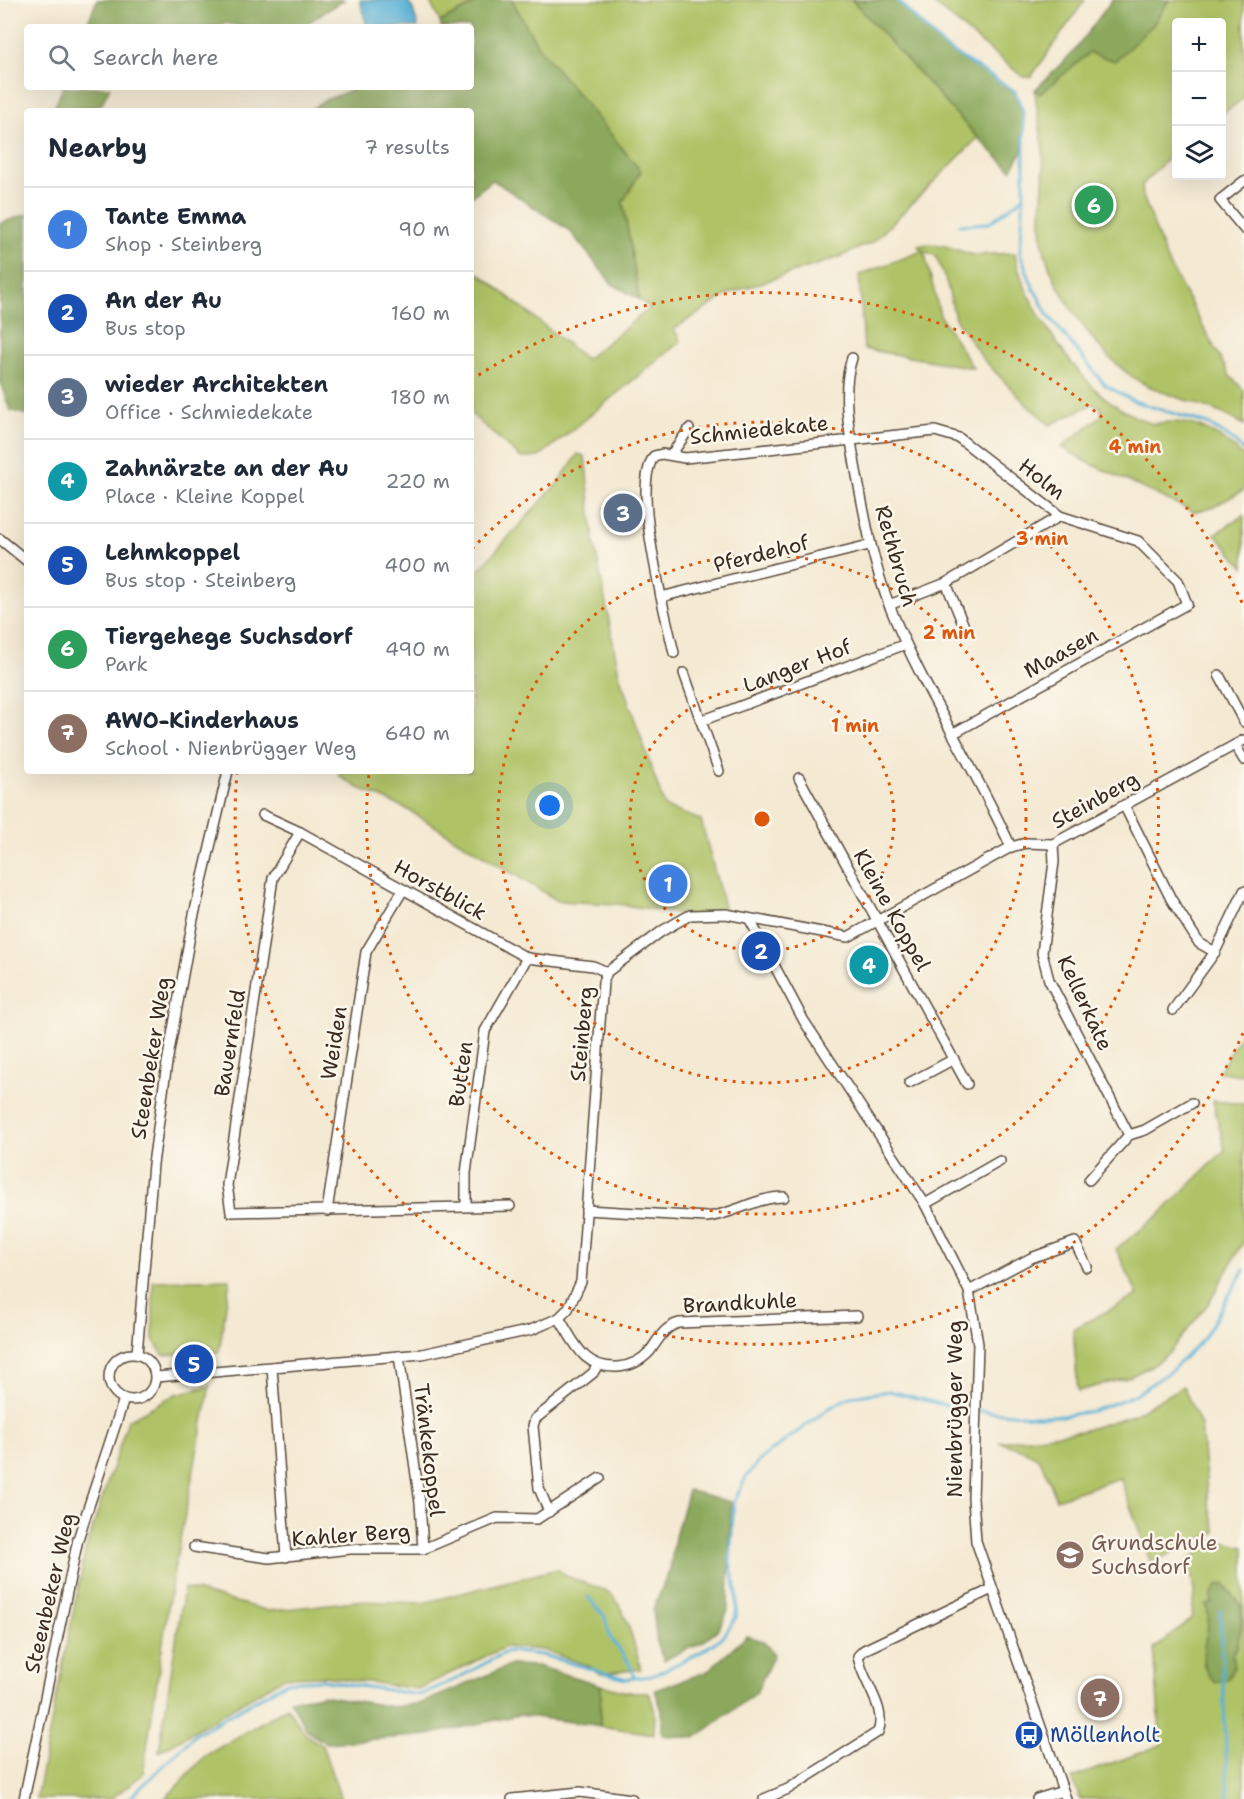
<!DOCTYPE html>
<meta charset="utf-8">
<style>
:root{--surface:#fff;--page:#f6f6f7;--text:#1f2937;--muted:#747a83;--line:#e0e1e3;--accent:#0b8043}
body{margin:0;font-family:"Shantell Sans",sans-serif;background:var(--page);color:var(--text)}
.controls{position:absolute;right:18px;top:18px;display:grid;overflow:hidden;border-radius:6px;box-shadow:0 6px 24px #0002}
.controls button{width:54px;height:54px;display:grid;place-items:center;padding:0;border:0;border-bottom:2px solid var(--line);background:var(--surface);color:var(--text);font:30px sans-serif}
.you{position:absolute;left:550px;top:806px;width:21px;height:21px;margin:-15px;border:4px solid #fff;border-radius:50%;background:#1a73e8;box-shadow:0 0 0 9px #1a73e833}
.badge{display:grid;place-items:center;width:39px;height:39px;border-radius:50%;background:var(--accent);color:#fff;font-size:20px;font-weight:700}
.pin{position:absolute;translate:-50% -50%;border:3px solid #fff;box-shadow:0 2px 6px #0006}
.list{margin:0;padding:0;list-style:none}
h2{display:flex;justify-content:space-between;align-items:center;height:78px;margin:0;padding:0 24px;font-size:26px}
h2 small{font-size:20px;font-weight:400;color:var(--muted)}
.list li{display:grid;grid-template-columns:39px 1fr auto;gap:18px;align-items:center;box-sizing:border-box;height:84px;padding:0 24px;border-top:2px solid var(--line)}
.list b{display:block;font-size:22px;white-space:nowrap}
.list p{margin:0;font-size:20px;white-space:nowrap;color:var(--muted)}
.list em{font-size:20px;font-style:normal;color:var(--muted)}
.icon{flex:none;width:33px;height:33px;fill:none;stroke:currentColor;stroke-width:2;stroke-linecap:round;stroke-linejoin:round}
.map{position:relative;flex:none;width:1244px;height:1799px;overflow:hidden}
.search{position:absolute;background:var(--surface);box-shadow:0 6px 24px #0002;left:24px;top:24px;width:450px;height:66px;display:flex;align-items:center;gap:15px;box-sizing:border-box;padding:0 21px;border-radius:6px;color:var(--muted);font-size:22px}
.panel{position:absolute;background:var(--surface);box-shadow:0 6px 24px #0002;left:24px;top:108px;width:450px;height:666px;border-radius:6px}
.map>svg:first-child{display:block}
.green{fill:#afc266;stroke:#757642;stroke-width:1.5;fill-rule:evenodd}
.forest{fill:#8ba85b;stroke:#63693c;stroke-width:1.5}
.water{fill:#59b1d6;stroke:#4a6e7a;stroke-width:1.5}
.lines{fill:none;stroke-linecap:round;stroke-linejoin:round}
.stream{stroke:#59b1d6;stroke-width:3}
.minor-casing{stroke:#574739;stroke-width:12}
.minor{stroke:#fff;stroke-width:9}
.ring{fill:none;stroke:#df570d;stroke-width:3;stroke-dasharray:3 6}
.labels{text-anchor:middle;stroke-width:5;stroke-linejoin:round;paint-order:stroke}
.street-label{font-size:21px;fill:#3b2a1e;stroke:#fbf7ec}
.education-label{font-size:21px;fill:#785e54;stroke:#fbf7ec;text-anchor:start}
.transit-label{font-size:21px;fill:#164399;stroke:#fbf7ec;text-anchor:start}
.centre{fill:#df570d;stroke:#fbf7ec;stroke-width:3}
.ring-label{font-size:18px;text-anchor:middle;font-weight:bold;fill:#df570d;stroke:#fbf7ec;stroke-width:5;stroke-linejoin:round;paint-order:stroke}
</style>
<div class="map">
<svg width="1244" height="1799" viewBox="0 0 1244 1799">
<rect width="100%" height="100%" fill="#fbf7ec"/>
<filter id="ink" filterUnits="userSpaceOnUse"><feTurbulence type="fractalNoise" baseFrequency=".0167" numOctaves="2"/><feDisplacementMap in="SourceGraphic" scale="12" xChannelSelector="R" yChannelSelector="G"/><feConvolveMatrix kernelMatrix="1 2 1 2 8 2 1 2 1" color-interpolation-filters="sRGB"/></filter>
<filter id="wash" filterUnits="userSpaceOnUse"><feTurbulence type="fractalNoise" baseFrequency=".008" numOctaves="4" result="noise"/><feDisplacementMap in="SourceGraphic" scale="24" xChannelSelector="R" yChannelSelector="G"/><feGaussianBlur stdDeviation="1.35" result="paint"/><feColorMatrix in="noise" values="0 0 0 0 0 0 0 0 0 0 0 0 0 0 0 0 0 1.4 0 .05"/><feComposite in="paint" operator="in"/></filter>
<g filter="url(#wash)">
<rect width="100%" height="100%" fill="#f4e9d2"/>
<g class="green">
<polygon points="429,0 482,0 440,22"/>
<polygon points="512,0 852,0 978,138 873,242 837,258 730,293 674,329 681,341 539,457 521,458 471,414 471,267 586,359 650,308 639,299 623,201"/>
<polygon points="929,0 1085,0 1031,77 1023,77"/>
<path d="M 1169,0 L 1244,0 L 1244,98 L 1222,114 L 1222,22 L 1176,22 L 1176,150 L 1142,185 L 1143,196 L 1166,258 L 1230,376 L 1244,390 L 1244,425 C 1212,404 1172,400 1139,381 C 1099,358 1049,286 1042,240 C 1038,212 1046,182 1043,153 C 1042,132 1036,111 1035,90 L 1040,93 L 1089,53 L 1153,25 Z"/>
<path d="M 928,244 L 942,245 L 973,255 L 1015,253 C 1021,296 1062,355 1092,386 C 1108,402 1129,415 1150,423 C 1157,425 1165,422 1172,422 C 1199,421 1226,439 1244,457 L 1244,490 L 1211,508 L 1193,512 L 1085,461 L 1062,447 L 1102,415 L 1100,406 L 1092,404 L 1050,425 L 1027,405 L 983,359 L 955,318 L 947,284 L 936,256 L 924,251 L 940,315 L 973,368 L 864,349 L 859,275 L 922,251 L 918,246 Z"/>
<polygon points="578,454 585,456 594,541 619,674 665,807 701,820 726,914 690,915 617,904 558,901 405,808 359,788 339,776 342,771 471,771 471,578 557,484"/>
<polygon points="1244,515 1244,567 1215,534"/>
<polygon points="1244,1029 1244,1075 1219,1072"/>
<polygon points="1213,1101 1244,1104 1244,1241 1208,1304 1169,1353 1153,1365 1127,1378 1078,1391 1073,1329 1138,1295 1116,1249 1158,1216 1225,1150"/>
<polygon points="230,1279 219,1352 163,1355 153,1339 153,1281"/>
<polygon points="210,1386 172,1581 143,1774 111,1799 36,1799 86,1548 128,1420 176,1394"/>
<path d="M 1183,1386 L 1201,1426 L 1208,1502 L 1216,1532 L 1151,1563 L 1120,1478 L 1056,1499 C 1039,1454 1045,1457 999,1442 L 1082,1431 L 1133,1415 Z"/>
<path d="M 1216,1540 L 1244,1547 L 1244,1799 L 1080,1799 L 1072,1778 L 1161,1745 L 1154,1649 L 1192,1618 L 1194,1591 L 1189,1560 ZM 1225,1585 L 1241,1605 L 1238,1646 L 1232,1654 L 1208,1629 L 1212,1603 Z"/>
<path d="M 557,1569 C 572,1581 587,1583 604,1590 C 625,1598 635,1649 641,1669 L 600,1674 L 589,1666 L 543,1650 L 505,1647 L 418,1689 L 324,1676 L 285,1677 L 159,1752 L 184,1588 L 269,1611 L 355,1601 L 423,1603 Z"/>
<polygon points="601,1685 626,1692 649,1692 655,1712 654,1734 600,1726"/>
<polygon points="287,1707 306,1735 322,1745 341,1799 165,1799 205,1756"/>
</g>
<g class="forest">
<polygon points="97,0 344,0 301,27 243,27 225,23 217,27 86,27"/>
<polygon points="482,0 512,0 538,46 641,171 623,202 639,299 612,284 570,231 493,180 471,197 471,111 308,111 325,100 360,87 471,87 471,27 441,27 440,22"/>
<polygon points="852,0 897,0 944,47 1015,91 1023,111 1024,129 1022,152 1011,170 978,138"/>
<polygon points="1112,0 1169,0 1153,25 1115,61 1089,53 1040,94 1035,90 1075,50"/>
<polygon points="63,87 110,87 101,105 72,111 53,111"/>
<polygon points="27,214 27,415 10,410 0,382 0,223"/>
<path d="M 688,1490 L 731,1502 L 728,1610 C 716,1645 691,1644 664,1661 L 657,1645 L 653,1609 L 670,1569 L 675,1537 Z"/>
<path d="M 1225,1584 C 1229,1592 1235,1597 1240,1604 C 1244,1617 1240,1643 1232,1654 L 1234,1667 L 1227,1680 L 1216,1682 C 1188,1663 1216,1629 1206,1605 L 1212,1603 L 1211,1596 L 1217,1586 Z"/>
<polygon points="747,1636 763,1641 774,1654 756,1693 695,1738 662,1735 662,1711 655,1690 706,1672"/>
<polygon points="511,1665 537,1666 601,1685 600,1726 519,1715 427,1735 326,1743 308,1732 290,1700 322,1695 393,1707 422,1703"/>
</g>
<polygon class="water" points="360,0 406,0 413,9 418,27 367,27"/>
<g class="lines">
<g class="stream">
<polyline points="897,0 944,47 1015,91 1023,111 1024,129 1024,196 1020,253 1033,287 1048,315 1105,385 1136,402 1208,424 1233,440 1244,451"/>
<polyline points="959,225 989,223 1024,197"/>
<polyline points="588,1597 605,1617 610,1637 629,1663 634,1677"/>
<polyline points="1220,1611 1228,1799"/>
<polyline points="129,1799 196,1734 287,1682 321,1680 420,1695 456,1679 508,1651 542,1655 626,1679 652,1676 701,1652 724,1636 736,1617 737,1594 730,1562 734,1502 746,1477 762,1458 831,1407 850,1397 889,1391 960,1409 1033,1416 1061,1416 1093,1411 1135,1395 1172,1370 1204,1338 1244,1270"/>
</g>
</g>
</g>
<g filter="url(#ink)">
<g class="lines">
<g class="minor-casing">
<g id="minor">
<polyline points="1244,181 1220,200 1244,229"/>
<path d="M 852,358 C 841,391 849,430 855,465 C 864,513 872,561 890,607 C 923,690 974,765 1011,847"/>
<polyline points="671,455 689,429"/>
<polyline points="0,539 27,561"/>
<polyline points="946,583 966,631"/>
<path d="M 661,597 C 655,564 635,483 654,456 L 662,454 L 685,458 L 935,431 L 959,438 L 1060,516 L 1138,541 L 1178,581 L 1187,604 L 954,733"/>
<polyline points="889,605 946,583 1060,516"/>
<polyline points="674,653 661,597 869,545"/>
<polyline points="684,673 701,721"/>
<polyline points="1219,675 1244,722"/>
<polyline points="1235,745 1244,760"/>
<polyline points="719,771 701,721 906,644"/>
<polyline points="799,778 967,1084"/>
<polyline points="1124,805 1171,899 1199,943 1215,952"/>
<polyline points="263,815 300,832 527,958 593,966 607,972"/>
<polyline points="300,832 273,878 227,1185 231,1212 510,1206"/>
<polyline points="1053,844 1054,862 1042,953 1049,980 1129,1135 1145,1130 1192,1103"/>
<polyline points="750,920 804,1021 925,1204 969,1291 978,1344 973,1498 976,1541 1066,1799"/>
<polyline points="1173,1010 1215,952 1244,891"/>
<polyline points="909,1083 954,1059"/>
<polyline points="1089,1180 1129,1135"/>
<polyline points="925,1204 1000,1161"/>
<polyline points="466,1206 466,1173 485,1031 527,958"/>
<path d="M 586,1210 L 707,1217 C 734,1214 757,1197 784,1197"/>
<polyline points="327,1211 366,952 403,890"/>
<polyline points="969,1291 1031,1258 1075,1242 1087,1267"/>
<path d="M 559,1318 C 575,1343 583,1369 618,1367 C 630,1366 642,1360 650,1351 C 659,1339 664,1327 679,1323 L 857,1316"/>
<polyline points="137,1354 153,1164 167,1063 193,919 228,771"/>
<circle cx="132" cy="1377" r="23"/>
<polyline points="399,1356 420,1503 423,1549"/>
<polyline points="272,1367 286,1557"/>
<polyline points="156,1377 422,1354 531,1330 559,1318 568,1309 581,1282 603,982 607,972 662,931 690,915 726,914 848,937 1011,847 1026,843 1053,844 1244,740"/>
<polyline points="549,1512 539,1488 533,1426 535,1419 593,1373 597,1366"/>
<polyline points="194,1547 269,1558 350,1549 423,1549 497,1518 537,1519 600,1478"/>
<polyline points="24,1799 78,1539 124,1399"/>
<polyline points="512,1799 580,1792 632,1799"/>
<path d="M 764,1799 L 788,1789 L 878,1732 C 888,1708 861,1680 858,1656 L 864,1650 L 992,1589"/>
<polyline points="1037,1799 1063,1791"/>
</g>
</g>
<use href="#minor" class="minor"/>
</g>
</g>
<g class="ring">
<circle cx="762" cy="819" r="132"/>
<circle cx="762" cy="819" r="264"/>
<path d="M472 549A396 396 0 1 1 369 774"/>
<path d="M1243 1033A527 527 0 0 1 237 773M471 380A527 527 0 0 1 1243 605"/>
</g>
<defs>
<g id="school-disc" transform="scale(1.5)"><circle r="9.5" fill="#8d6e63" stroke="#fbf7ec"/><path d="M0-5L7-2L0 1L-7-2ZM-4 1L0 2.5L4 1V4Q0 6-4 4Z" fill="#fff"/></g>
<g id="bus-disc" transform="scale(1.5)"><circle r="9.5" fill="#1a4fb4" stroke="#fbf7ec"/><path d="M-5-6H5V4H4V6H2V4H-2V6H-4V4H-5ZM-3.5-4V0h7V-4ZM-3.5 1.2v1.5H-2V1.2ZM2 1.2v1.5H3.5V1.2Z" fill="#fff"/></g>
</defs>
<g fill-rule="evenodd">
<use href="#school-disc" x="1070" y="1555"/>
<use href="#bus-disc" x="1029" y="1735"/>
</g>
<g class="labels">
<g class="street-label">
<text transform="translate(759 430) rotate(-6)" y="7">Schmiedekate</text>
<text transform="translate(1042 479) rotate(38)" y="7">Holm</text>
<text transform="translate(761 554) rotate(-14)" y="7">Pferdehof</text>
<text transform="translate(896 556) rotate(74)" y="7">Rethbruch</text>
<text transform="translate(1061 653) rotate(-29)" y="7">Maasen</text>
<text transform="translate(797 666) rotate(-21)" y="7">Langer Hof</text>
<text transform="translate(1095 800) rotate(-29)" y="7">Steinberg</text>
<text transform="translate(440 890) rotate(29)" y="7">Horstblick</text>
<text transform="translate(892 910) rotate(61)" y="7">Kleine Koppel</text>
<text transform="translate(1085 1003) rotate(65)" y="7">Kellerkate</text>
<text transform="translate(582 1034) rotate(-85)" y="7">Steinberg</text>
<text transform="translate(230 1043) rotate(-81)" y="7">Bauernfeld</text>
<text transform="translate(334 1043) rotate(-81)" y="7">Weiden</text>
<text transform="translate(151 1058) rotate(-81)" y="7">Steenbeker Weg</text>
<text transform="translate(461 1074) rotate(-82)" y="7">Butten</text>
<text transform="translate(740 1303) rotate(-3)" y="7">Brandkuhle</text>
<text transform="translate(955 1409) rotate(-90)" y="7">Nienbrügger Weg</text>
<text transform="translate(429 1450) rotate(83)" y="7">Tränkekoppel</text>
<text transform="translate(351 1535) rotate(-4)" y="7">Kahler Berg</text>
<text transform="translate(50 1593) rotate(-77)" y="7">Steenbeker Weg</text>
</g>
<g class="education-label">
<text x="1091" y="1550">Grundschule<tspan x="1091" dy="24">Suchsdorf</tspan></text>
</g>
<g class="transit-label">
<text x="1050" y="1742">Möllenholt</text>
</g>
</g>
<circle cx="762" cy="819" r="9" class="centre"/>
<g class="ring-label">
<text x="1135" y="453">4 min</text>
<text x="1042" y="545">3 min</text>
<text x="949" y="639">2 min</text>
<text x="855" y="732">1 min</text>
</g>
</svg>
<div class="controls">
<button>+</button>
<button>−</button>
<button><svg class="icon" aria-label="layers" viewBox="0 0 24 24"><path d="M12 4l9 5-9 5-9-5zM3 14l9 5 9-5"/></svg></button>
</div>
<div class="you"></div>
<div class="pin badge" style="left:668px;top:884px;background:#3f7fe0">1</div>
<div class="pin badge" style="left:761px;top:951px;background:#1a4fb4">2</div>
<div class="pin badge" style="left:623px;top:513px;background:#5c6f8a">3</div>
<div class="pin badge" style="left:869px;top:965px;background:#0f9aa8">4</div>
<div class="pin badge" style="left:194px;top:1364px;background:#1a4fb4">5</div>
<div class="pin badge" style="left:1094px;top:205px;background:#2e9e5b">6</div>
<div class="pin badge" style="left:1100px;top:1698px;background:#8d6e63">7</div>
<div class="search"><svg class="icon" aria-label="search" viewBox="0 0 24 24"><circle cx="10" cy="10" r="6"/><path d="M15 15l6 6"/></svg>Search here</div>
<section class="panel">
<h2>Nearby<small>7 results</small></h2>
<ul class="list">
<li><span class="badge" style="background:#3f7fe0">1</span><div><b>Tante Emma</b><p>Shop · Steinberg</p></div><em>90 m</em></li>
<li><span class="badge" style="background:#1a4fb4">2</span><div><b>An der Au</b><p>Bus stop</p></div><em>160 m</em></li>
<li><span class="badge" style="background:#5c6f8a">3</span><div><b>wieder Architekten</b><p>Office · Schmiedekate</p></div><em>180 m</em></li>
<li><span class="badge" style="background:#0f9aa8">4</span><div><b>Zahnärzte an der Au</b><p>Place · Kleine Koppel</p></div><em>220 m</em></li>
<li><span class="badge" style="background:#1a4fb4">5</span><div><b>Lehmkoppel</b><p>Bus stop · Steinberg</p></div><em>400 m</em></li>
<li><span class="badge" style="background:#2e9e5b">6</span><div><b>Tiergehege Suchsdorf</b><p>Park</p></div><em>490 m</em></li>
<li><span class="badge" style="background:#8d6e63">7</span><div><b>AWO-Kinderhaus</b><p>School · Nienbrügger Weg</p></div><em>640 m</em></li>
</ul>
</section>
</div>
